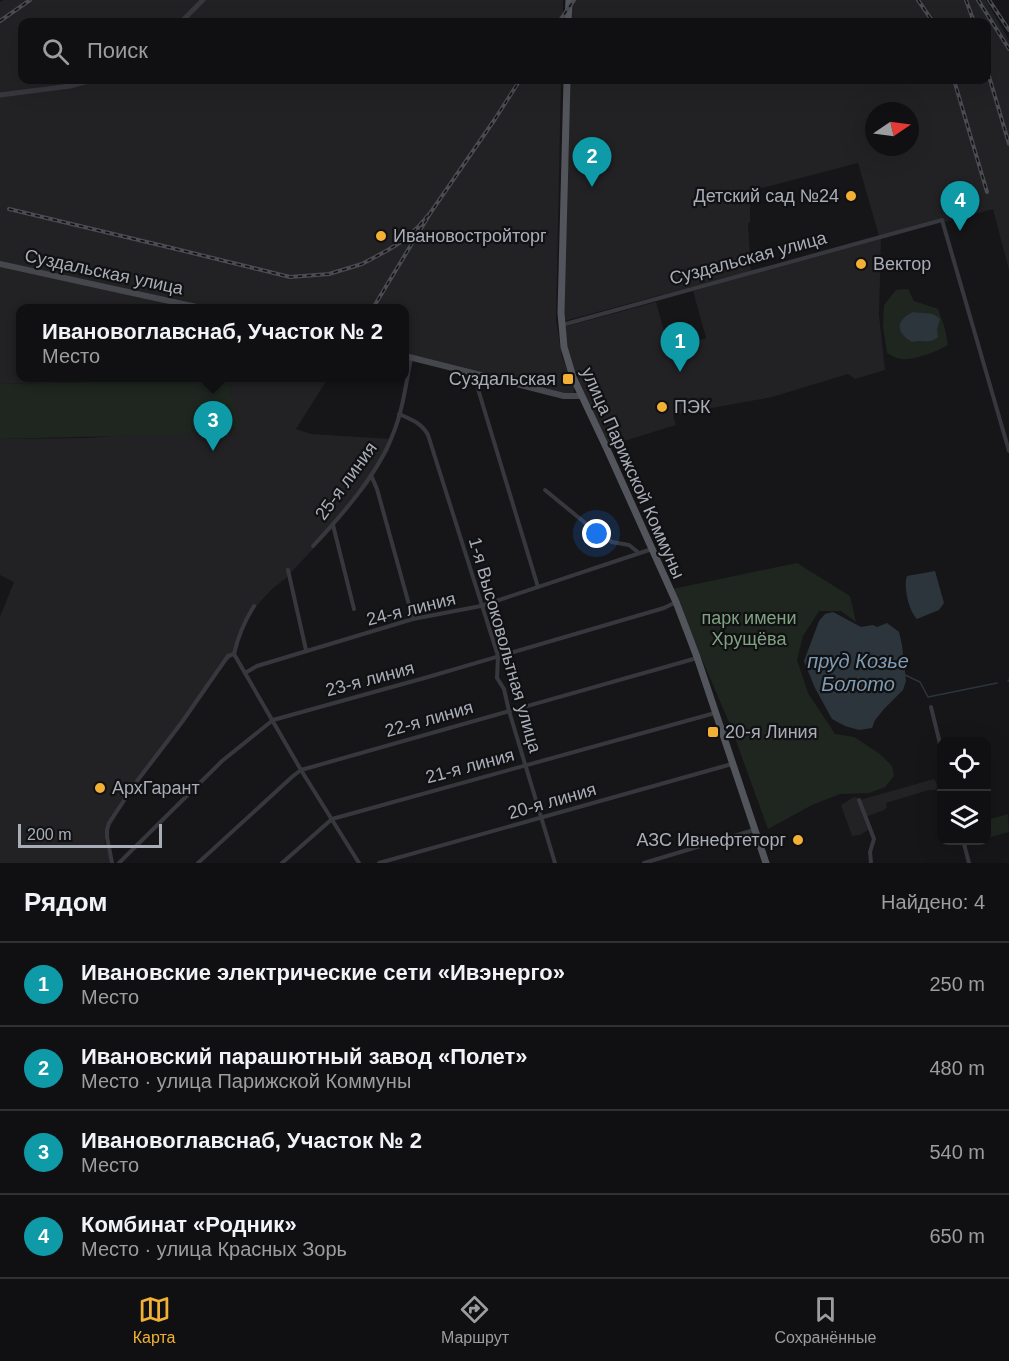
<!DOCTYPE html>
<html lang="ru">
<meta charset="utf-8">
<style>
:root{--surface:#101012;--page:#19191b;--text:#f1f3f6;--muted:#9c9d9f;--line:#303032;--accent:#f2b134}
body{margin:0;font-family:Helvetica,sans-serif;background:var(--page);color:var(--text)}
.controls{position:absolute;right:18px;bottom:18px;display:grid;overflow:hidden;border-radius:12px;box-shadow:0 6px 24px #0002}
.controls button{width:54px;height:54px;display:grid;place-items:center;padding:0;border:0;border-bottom:2px solid var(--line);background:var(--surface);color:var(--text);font:30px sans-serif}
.compass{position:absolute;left:865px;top:102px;width:54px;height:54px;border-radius:50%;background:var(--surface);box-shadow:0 6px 24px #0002;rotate:77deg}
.scale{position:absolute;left:18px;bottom:15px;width:144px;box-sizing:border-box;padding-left:6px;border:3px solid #a8adb8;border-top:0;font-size:16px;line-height:21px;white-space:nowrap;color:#a8adb8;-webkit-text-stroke:4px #111113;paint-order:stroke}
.you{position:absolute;left:597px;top:534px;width:21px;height:21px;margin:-15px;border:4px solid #fff;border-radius:50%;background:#1a73e8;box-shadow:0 0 0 9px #1a73e833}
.badge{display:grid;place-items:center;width:39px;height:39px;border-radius:50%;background:var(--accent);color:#fff;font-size:20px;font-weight:700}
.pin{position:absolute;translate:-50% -50px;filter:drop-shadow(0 2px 3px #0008)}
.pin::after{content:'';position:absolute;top:32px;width:21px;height:18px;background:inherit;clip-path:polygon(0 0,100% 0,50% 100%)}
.popup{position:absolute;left:16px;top:304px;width:393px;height:78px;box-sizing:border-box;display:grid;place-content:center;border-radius:12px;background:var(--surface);filter:drop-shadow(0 2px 4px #0005);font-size:20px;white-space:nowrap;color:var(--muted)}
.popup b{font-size:22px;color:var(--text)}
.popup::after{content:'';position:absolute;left:50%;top:100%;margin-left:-12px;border:12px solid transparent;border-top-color:var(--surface)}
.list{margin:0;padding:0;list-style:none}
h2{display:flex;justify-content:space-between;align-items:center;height:78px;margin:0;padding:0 24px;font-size:26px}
h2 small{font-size:20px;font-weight:400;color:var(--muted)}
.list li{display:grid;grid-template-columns:39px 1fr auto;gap:18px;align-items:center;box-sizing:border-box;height:84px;padding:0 24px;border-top:2px solid var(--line)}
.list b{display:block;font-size:22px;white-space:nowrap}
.list p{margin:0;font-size:20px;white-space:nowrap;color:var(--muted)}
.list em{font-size:20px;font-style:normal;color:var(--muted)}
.icon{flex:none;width:33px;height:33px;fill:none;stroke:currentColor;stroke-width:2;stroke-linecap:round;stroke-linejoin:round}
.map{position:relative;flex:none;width:1009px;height:863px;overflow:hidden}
.search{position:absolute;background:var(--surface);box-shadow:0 6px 24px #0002;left:18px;right:18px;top:18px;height:66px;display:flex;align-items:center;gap:15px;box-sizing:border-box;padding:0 21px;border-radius:12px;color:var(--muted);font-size:22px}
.sheet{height:414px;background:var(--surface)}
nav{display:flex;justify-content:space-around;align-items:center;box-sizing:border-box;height:84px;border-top:2px solid var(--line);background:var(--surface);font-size:16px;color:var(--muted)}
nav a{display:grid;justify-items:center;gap:3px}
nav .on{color:var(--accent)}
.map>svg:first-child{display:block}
.built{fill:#222225;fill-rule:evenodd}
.green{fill:#1e261f}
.water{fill:#2c353c}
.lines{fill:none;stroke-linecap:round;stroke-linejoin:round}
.stream{stroke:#2c353c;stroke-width:1.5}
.minor{stroke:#37383d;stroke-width:4}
.tertiary{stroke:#37383d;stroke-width:5}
.secondary{stroke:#45474d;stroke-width:6}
.primary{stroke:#53555c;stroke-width:7}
.rail-casing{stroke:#4a4c52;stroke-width:4}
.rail{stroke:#111113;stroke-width:1.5;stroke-dasharray:4.5;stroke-linecap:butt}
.poi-dot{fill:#f2b134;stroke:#111113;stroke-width:2}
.labels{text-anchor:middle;stroke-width:4.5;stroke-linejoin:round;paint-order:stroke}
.poi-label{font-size:18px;fill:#a8adb8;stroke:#111113;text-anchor:start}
.street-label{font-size:18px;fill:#a8adb8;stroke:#111113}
.park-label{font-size:18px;fill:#7fa381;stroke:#111113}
.water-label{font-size:20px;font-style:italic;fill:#7f9bb3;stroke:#111113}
</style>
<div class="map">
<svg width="1009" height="863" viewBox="0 0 1009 863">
<rect width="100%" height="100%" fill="#161618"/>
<g class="built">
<polygon points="4,0 563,0 563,22 22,22 22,80 561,80 556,320 562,357 574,387 574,394 573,395 405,357 405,308 199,308 0,261 0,2"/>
<path d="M 570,0 L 986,0 L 1009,40 L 1009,270 L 993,209 L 945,222 L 941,218 L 879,236 L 858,163 L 750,191 L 750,222 L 748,224 L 751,271 L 564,321 L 569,80 L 986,80 L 986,22 L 570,22 ZM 874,111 L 910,111 L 910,147 L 874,147 Z"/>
<polygon points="881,239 879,315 885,370 855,379 848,374 772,397 673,415 676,425 608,446 572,365 567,350 564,327 656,302 669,349 706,338 693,291 841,249"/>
<polygon points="0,265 185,308 21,308 21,378 201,378 189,380 0,384"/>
<polygon points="218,378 328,378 296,429 311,434 392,439 389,450 368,485 329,532 285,579 273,588 260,602 244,623 232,657 218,669 202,696 170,742 127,797 106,834 105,843 110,857 110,863 0,863 0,617 14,582 0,575 0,439 88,438 195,429 205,425 217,427 239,427 230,386 219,383"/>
<polygon points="934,779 938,786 935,790 929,790 886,803 887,807 884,810 866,817 860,800"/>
<polygon points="854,797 857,798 868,830 860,835 852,836 841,805"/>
</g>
<g class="green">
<path d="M 908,289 L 914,301 L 938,309 L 945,329 L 948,345 C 939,351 912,361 901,359 C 897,359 891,355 887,353 L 883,327 L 884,305 L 896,290 Z"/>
<path d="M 201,378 L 218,378 L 219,383 L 230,386 L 240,427 C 233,427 225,428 218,427 C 204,427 200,424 189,434 L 0,439 L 0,384 L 189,380 Z"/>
<polygon points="797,563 850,596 856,622 841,611 819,611 803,636 797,660 808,693 835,734 854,737 880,754 892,766 894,776 885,787 869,793 840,794 812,805 768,829 731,727 672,589"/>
<polygon points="1008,814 1009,832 987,838 987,820"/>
</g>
<g class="water">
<path d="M 913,312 C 923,314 933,311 940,319 L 937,329 L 938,337 C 929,345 923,339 912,342 C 895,332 896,320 913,312 Z"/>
<path d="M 935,571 L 944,603 L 939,610 L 917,619 C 909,612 903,586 907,576 Z"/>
<polygon points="833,612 861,627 873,625 877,627 887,623 899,632 902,645 906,681 903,690 884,709 875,720 872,728 859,730 845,726 832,719 815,688 804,661 819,621 825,614"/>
</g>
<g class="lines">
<g class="stream">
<polyline points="905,675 920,682 928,697 997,683"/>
<polyline points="1008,681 1009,680"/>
</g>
<g class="minor">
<polyline points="562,325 942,220 1009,451"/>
<polyline points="478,375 478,389 538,587"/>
<path d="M 399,414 C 410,419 422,423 428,435 L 498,656 L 497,678 L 504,689 L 509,711 L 555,863"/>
<polyline points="371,475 377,489 413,619"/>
<polyline points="545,490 595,531 612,542 629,545 639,553"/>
<polyline points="333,525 354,609"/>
<path d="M 313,546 C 342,515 378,474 393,434 C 403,410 406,383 411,358"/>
<polyline points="288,570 306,650"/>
<polyline points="234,654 301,770 359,863"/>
<path d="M 234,654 C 238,636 244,622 254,606"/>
<polyline points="245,673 257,666 413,619 481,606 652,549"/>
<polyline points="931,707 942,752"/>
<polyline points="859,800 874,839 870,852 871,863"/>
<polyline points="963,840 969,863"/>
<polyline points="112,863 107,837 107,830 109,823 137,781 182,722 228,656 234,654"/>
<polyline points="119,863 222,761 273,720 428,677 664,608 676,602"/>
<polyline points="198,863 293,776 301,770 697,658"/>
<polyline points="282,863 332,819 715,713"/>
<polyline points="379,863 732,764"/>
<polyline points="644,863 754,830"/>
</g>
<g class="tertiary">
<polyline points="181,22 203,0"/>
<polyline points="0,95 70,86 92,80"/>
</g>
<g class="secondary">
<polyline points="0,264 201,308"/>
<polyline points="405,356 564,396 581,396"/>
</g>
<g class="primary">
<polyline points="568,22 569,0"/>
<polyline points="567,80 561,313 564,347 573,377 607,449 676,602 697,657 766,863"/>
</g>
<g class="rail-casing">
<g id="rail">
<polyline points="918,0 933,22"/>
<polyline points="966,0 974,22"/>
<polyline points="978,0 1009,49"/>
<polyline points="989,0 1009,30"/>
<polyline points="0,21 30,0"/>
<polyline points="559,22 574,0"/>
<polyline points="986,66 1009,144"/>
<polyline points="954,80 987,192"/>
<polyline points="9,209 176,249 290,277 329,274 362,264 388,250 404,240 418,227 431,212"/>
<polyline points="373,308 431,212 495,119 520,80"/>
</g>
</g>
<use href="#rail" class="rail"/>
</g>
<g class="poi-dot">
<circle cx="851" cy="196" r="6"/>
<circle cx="381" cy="236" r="6"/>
<circle cx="861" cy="264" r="6"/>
<rect x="562" y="373" width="12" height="12" rx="3"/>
<circle cx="662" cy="407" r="6"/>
<rect x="707" y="726" width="12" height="12" rx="3"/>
<circle cx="100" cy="788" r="6"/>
<circle cx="798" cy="840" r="6"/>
</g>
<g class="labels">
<g class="poi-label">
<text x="839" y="202" text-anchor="end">Детский сад №24</text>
<text x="393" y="242">Ивановостройторг</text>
<text x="873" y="270">Вектор</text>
<text x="556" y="385" text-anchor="end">Суздальская</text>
<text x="674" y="413">ПЭК</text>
<text x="725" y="738">20-я Линия</text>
<text x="112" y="794">АрхГарант</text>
<text x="786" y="846" text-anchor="end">АЗС Ивнефтеторг</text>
</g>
<g class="street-label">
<text transform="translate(748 258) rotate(-15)" y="6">Суздальская улица</text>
<text transform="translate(104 272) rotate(12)" y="6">Суздальская улица</text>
<text transform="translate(633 473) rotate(66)" y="6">улица Парижской Коммуны</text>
<text transform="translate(346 481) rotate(-54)" y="6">25-я линия</text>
<text transform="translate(411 609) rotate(-14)" y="6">24-я линия</text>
<text transform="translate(505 645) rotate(74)" y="6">1-я Высоковольтная улица</text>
<text transform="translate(370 679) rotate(-15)" y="6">23-я линия</text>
<text transform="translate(429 719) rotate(-16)" y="6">22-я линия</text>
<text transform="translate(470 766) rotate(-15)" y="6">21-я линия</text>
<text transform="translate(552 801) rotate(-16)" y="6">20-я линия</text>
</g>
<g class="park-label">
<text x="749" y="624">парк имени<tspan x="749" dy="21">Хрущёва</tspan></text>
</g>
<g class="water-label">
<text x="858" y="668">пруд Козье<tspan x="858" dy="23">Болото</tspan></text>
</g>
</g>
</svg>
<div class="controls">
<button><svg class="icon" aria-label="locate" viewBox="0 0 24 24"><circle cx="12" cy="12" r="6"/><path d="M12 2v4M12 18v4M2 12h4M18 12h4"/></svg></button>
<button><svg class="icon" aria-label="layers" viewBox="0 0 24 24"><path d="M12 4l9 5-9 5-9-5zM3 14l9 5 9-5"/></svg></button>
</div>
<svg class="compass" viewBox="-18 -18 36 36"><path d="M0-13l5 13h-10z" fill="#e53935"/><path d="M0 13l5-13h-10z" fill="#9c9d9f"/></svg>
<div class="scale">200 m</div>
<div class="you"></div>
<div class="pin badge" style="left:680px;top:372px;background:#0f9aa8">1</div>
<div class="pin badge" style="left:592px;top:187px;background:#0f9aa8">2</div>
<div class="pin badge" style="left:213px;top:451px;background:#0f9aa8">3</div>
<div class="popup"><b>Ивановоглавснаб, Участок № 2</b>Место</div>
<div class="pin badge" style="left:960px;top:231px;background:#0f9aa8">4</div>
<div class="search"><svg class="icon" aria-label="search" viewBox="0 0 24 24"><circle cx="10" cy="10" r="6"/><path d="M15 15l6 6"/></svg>Поиск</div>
</div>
<section class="sheet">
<h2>Рядом<small>Найдено: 4</small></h2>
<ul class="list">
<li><span class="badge" style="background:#0f9aa8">1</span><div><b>Ивановские электрические сети «Ивэнерго»</b><p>Место</p></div><em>250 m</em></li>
<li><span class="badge" style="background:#0f9aa8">2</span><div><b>Ивановский парашютный завод «Полет»</b><p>Место · улица Парижской Коммуны</p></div><em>480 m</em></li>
<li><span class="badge" style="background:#0f9aa8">3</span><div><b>Ивановоглавснаб, Участок № 2</b><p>Место</p></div><em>540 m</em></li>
<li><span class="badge" style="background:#0f9aa8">4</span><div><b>Комбинат «Родник»</b><p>Место · улица Красных Зорь</p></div><em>650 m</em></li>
</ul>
</section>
<nav>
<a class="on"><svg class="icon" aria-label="map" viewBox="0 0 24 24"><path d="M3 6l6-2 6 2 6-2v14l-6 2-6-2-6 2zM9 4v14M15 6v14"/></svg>Карта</a>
<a><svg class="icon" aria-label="directions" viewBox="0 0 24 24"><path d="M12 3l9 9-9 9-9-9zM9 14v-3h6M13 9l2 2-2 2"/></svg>Маршрут</a>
<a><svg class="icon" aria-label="saved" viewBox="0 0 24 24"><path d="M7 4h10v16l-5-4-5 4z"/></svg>Сохранённые</a>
</nav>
